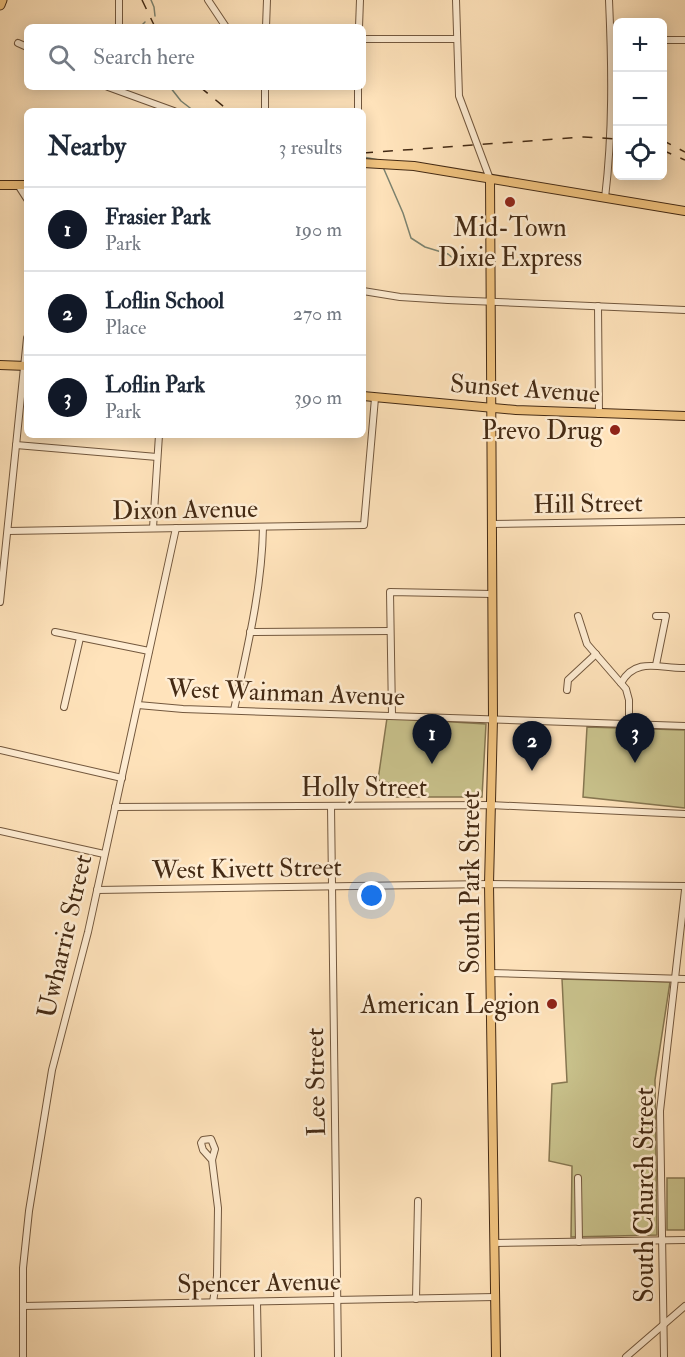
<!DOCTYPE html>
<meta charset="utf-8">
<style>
:root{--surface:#fff;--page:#f6f6f7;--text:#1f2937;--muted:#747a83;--line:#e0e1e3;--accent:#111827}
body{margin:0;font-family:"IM FELL Double Pica",serif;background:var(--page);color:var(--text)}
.controls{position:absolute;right:18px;top:18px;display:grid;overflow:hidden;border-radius:9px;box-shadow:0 3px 15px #0003}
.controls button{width:54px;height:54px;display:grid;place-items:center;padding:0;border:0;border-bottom:2px solid var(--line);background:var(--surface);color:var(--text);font:30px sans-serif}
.you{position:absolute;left:372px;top:896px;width:21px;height:21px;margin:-15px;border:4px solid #fff;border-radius:50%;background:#1a73e8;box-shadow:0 0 0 9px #1a73e833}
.badge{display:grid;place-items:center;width:39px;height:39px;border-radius:50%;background:var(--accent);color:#fff;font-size:20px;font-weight:700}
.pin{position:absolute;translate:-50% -50px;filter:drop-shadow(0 2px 3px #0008)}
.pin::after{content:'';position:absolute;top:32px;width:21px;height:18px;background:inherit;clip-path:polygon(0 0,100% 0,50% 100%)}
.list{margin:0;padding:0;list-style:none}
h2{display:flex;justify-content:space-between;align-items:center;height:78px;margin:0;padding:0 24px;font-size:26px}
h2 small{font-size:20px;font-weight:400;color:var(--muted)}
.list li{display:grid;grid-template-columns:39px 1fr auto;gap:18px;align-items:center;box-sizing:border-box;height:84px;padding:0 24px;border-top:2px solid var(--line)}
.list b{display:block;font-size:22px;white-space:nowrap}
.list p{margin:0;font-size:20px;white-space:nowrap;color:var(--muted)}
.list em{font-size:20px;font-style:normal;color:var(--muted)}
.icon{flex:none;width:33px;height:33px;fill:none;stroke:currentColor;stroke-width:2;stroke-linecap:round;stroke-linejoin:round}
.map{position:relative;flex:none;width:685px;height:1357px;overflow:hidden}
.search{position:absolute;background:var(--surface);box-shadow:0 3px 15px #0003;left:24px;top:24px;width:342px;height:66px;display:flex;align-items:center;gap:15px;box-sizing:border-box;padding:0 21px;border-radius:9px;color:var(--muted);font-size:22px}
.panel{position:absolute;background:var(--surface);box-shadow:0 3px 15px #0003;left:24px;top:108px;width:342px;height:330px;border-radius:9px}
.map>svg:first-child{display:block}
.green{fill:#c8c18b;stroke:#867650;stroke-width:1.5}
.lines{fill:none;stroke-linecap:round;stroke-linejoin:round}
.stream{stroke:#7c8370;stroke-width:1.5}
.minor-casing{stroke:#73583e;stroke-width:8}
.major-casing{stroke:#442a14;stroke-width:10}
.highway-casing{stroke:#442a14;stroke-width:11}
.minor{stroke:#ffedd3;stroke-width:6}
.major{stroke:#f0c27e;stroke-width:8}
.highway{stroke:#f0c27e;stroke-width:9}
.rail{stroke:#442a14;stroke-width:1.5;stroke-dasharray:10 10;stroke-linecap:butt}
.poi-dot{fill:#8f2418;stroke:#ffedd3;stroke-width:2}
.labels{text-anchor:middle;stroke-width:5;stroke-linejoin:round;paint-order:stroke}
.poi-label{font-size:26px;fill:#442a14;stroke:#ffedd3;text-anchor:end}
.street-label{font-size:26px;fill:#442a14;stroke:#ffedd3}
</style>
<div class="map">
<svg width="685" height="1357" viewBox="0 0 685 1357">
<rect width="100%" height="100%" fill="#ffe3bb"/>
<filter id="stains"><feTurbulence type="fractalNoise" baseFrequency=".00333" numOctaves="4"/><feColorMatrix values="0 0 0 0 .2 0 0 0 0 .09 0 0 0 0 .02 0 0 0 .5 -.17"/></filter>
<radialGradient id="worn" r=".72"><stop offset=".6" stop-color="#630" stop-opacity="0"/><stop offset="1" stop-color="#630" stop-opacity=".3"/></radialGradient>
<g class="green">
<polygon points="387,718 486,724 482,797 390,797 389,783 378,780"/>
<polygon points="587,727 685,730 685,808 583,797"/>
<polygon points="562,979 670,982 655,1080 657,1235 571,1237 572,1166 549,1161 552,1084 567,1082"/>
<rect x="667" y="1178" width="18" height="52"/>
</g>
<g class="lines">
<g class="stream">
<polyline points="151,0 154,7 155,16"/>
<polyline points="140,27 145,22"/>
<polyline points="170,87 181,101 194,111"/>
<polyline points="363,157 379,160"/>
<polyline points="383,167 403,213 411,238 425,247 448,254 455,260 463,260"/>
</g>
<g class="minor-casing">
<g id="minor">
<polyline points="119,0 119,27"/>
<polyline points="208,0 226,27"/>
<polyline points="456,0 459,96 490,179"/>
<polyline points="266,27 267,0"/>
<polyline points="359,27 360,0"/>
<polyline points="363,39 457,39"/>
<polyline points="662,40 685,40"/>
<polyline points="18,43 27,47"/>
<polyline points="108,87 174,111"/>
<polyline points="265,111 265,87"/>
<polyline points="358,111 358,87"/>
<polyline points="18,185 27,199"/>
<path d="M 605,198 C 613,132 612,67 609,0"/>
<polyline points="363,291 400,297 448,300 685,310"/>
<polyline points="598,306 599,414"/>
<polyline points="16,445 157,457"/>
<polyline points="491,524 685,521"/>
<polyline points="153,528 159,435"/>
<polyline points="8,531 364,525 375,398"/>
<polyline points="0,602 27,338"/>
<polyline points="578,616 587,644 626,689 629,700 629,724"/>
<polyline points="656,616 666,616 656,665"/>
<polyline points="55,632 149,651"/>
<polyline points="250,632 390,631"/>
<path d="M 621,683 C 636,656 661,669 685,668"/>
<polyline points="567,690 568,680 596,654"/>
<polyline points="138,705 183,709 685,726"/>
<polyline points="64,707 80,638"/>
<path d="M 234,710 C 247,649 262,589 263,527"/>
<polyline points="392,715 390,592 492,594"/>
<polyline points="0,750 122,778"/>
<polyline points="331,806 338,1357"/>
<polyline points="115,807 490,805 685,814"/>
<polyline points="0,831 104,854"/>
<polyline points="97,890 489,884 685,886"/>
<polyline points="490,973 685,979"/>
<polyline points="212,1160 203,1150 201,1143 203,1140 211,1139 215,1149 212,1160 218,1208 217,1276 213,1302"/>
<polyline points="578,1178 579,1242"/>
<polyline points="494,1243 685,1240"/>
<polyline points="416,1299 418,1201"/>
<polyline points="257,1302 258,1357"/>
<polyline points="23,1306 495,1297"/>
<polyline points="23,1357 23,1268 29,1211 52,1070 88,932 176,528"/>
<polyline points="626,1357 685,1306"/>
<polyline points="664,1357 660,1111 685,890"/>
</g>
</g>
<g class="major-casing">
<g id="major">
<polyline points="363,163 414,166 685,211"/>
<polyline points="490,179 493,719 489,884 496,1357"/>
<polyline points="0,185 27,185"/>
<polyline points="0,365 27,366"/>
<polyline points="363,396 516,410 685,416"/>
</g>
</g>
<g class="highway-casing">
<polyline id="highway" points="0,5 2,0"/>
</g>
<use href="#minor" class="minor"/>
<use href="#major" class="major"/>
<use href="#highway" class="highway"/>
<g class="rail">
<polyline points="142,0 155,27"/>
<polyline points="200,87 229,111"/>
<polyline points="662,140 685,152"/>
<polyline points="662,150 685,160"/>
<polyline points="363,153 584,137 618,139"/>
</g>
</g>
<g class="poi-dot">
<circle cx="510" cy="202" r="6"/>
<circle cx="615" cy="430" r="6"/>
<circle cx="552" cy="1004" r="6"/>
</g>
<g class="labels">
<g class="poi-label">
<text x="510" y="236" text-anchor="middle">Mid-Town<tspan x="510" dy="30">Dixie Express</tspan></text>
<text x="603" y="439">Prevo Drug</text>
<text x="540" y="1013">American Legion</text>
</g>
<g class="street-label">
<text transform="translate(525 388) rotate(4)" y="9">Sunset Avenue</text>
<text transform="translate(588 503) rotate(-1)" y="9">Hill Street</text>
<text transform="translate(185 509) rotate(-1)" y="9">Dixon Avenue</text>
<text transform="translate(286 692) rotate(2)" y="9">West Wainman Avenue</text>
<text x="364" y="796">Holly Street</text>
<text transform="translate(247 868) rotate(-1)" y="9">West Kivett Street</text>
<text transform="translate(470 882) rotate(-90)" y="9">South Park Street</text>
<text transform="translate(64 936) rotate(-77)" y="9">Uwharrie Street</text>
<text transform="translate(315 1082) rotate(-91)" y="9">Lee Street</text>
<text transform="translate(644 1195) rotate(-90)" y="9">South Church Street</text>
<text transform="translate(259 1282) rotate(-1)" y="9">Spencer Avenue</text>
</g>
</g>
<rect width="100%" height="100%" filter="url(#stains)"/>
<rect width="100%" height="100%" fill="url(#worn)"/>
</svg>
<div class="controls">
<button>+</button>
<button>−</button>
<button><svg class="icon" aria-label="locate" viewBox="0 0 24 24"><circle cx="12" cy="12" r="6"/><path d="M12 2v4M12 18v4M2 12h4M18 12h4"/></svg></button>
</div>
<div class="you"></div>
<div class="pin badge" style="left:432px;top:764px">1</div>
<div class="pin badge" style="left:532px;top:771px">2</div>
<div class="pin badge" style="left:635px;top:763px">3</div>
<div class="search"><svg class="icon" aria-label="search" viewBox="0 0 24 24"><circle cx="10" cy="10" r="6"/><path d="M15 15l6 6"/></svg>Search here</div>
<section class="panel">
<h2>Nearby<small>3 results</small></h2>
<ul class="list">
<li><span class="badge">1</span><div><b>Frasier Park</b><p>Park</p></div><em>190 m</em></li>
<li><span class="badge">2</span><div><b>Loflin School</b><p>Place</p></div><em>270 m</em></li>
<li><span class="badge">3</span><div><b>Loflin Park</b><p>Park</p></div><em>390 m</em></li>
</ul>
</section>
</div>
